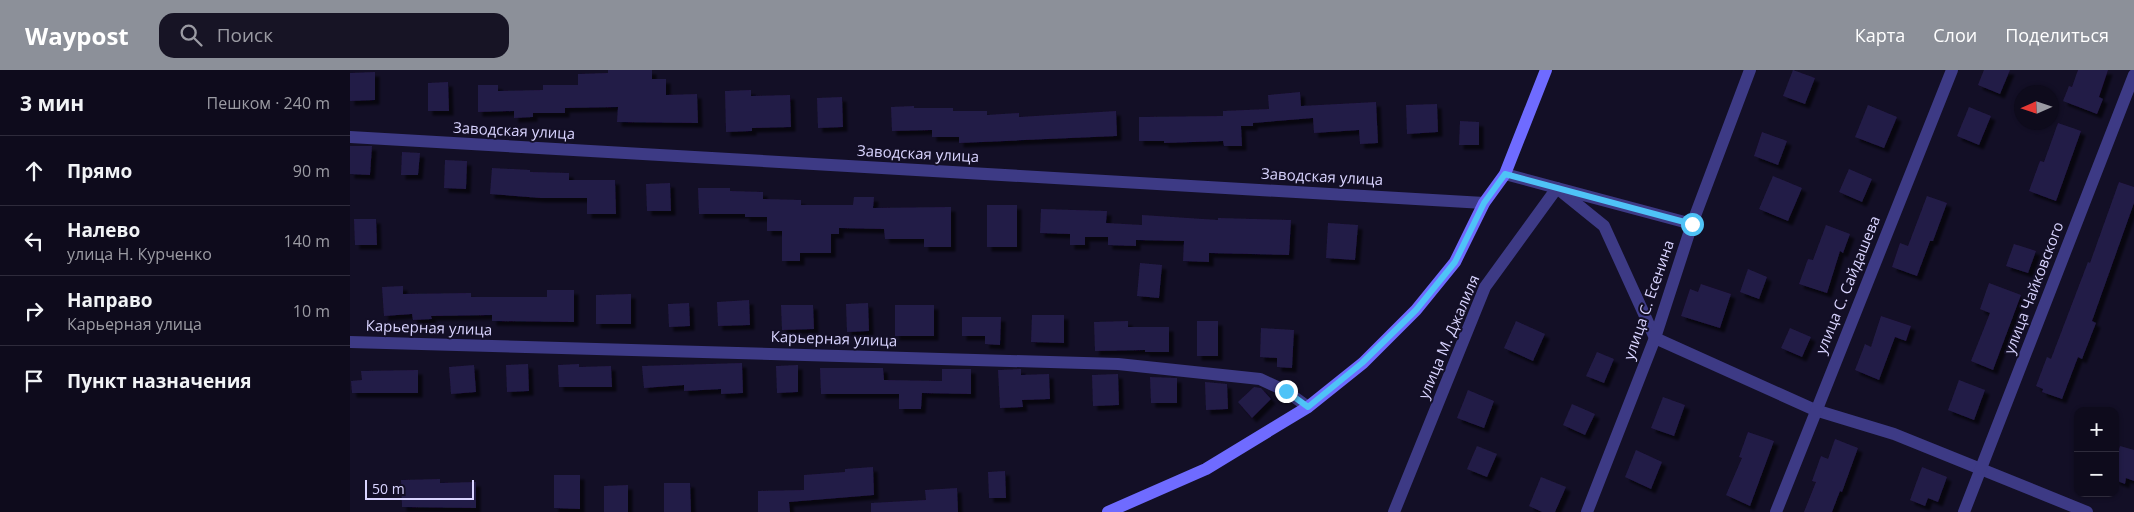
<!DOCTYPE html>
<html lang="ru">
<meta charset="utf-8">
<style>
:root{--surface:#0e0b1c;--page:#171425;--text:#f1f3f6;--muted:#9b9ba3;--line:#2e2b3b;--accent:#8c9099}
body{margin:0;font-family:"Open Sans",sans-serif;background:var(--page);color:var(--text)}
.controls{position:absolute;right:15px;bottom:15px;display:grid;overflow:hidden;border-radius:10px;box-shadow:0 1px 4px #0004}
.controls button{width:45px;height:45px;display:grid;place-items:center;padding:0;border:0;border-bottom:1px solid var(--line);background:var(--surface);color:var(--text);font:25px sans-serif}
.compass{position:absolute;left:1664px;top:15px;width:45px;height:45px;border-radius:50%;background:var(--surface);box-shadow:0 1px 4px #0004;rotate:267deg}
.scale{position:absolute;left:15px;bottom:12px;width:109px;box-sizing:border-box;padding-left:5px;border:2px solid #d9d4ff;border-top:0;font-size:14px;line-height:18px;white-space:nowrap;color:#d9d4ff;-webkit-text-stroke:4px #130f26;paint-order:stroke}
.stop{position:absolute;width:15px;height:15px;margin:-11px;border:4px solid #4fc3f7;border-radius:50%;background:#fff}
.stop.end{background:#4fc3f7;border-color:#fff;box-shadow:0 1px 5px #0008}
.list{margin:0;padding:0;list-style:none}
h2{display:flex;justify-content:space-between;align-items:center;height:65px;margin:0;padding:0 20px;font-size:21px}
h2 small{font-size:16px;font-weight:400;color:var(--muted)}
.list li{display:grid;grid-template-columns:32px 1fr auto;gap:15px;align-items:center;box-sizing:border-box;height:70px;padding:0 20px;border-top:1px solid var(--line)}
.list b{display:block;font-size:19px;white-space:nowrap}
.list p{margin:0;font-size:16px;white-space:nowrap;color:var(--muted)}
.list em{font-size:16px;font-style:normal;color:var(--muted)}
.icon{flex:none;width:28px;height:28px;fill:none;stroke:currentColor;stroke-width:2;stroke-linecap:round;stroke-linejoin:round}
.map{position:relative;flex:none;width:1784px;height:442px;overflow:hidden}
header{display:flex;align-items:center;gap:30px;box-sizing:border-box;height:70px;padding:0 25px;background:var(--accent);color:#fff}
header strong{font-size:24px}
nav{display:flex;gap:28px;margin-inline-start:auto;font-size:18px}
.search{width:350px;height:45px;background:var(--page);display:flex;align-items:center;gap:12px;box-sizing:border-box;padding:0 18px;border-radius:15px;color:var(--muted);font-size:19px}
main{display:flex}
aside{flex:1;background:var(--surface)}
.map>svg:first-child{display:block}
.building{fill:#241b47;filter:url(#shadow)}
.lines{fill:none;stroke-linecap:round;stroke-linejoin:round}
.minor{stroke:#3d3a85;stroke-width:12}
.secondary{stroke:#6f6bff;stroke-width:12}
.route{stroke:#4fc3f7;stroke-width:6}
.labels{text-anchor:middle;stroke-width:4;stroke-linejoin:round;paint-order:stroke}
.street-label{font-size:15px;fill:#d9d4ff;stroke:#130f26}
</style>
<header>
<strong>Waypost</strong>
<div class="search"><svg class="icon" aria-label="search" viewBox="0 0 24 24"><circle cx="10" cy="10" r="6"/><path d="M15 15l6 6"/></svg>Поиск</div>
<nav><a>Карта</a><a>Слои</a><a>Поделиться</a></nav>
</header>
<main>
<aside>
<h2>3 мин<small>Пешком · 240 m</small></h2>
<ul class="list">
<li><svg class="icon" aria-label="ahead" viewBox="0 0 24 24"><path d="M12 20V5M6 11l6-6 6 6"/></svg><div><b>Прямо</b></div><em>90 m</em></li>
<li><svg class="icon" aria-label="left" viewBox="0 0 24 24"><path d="M17 20v-9H6M10 6l-5 5 5 5"/></svg><div><b>Налево</b><p>улица Н. Курченко</p></div><em>140 m</em></li>
<li><svg class="icon" aria-label="right" viewBox="0 0 24 24"><path d="M7 20v-9h11M14 6l5 5-5 5"/></svg><div><b>Направо</b><p>Карьерная улица</p></div><em>10 m</em></li>
<li><svg class="icon" aria-label="arrive" viewBox="0 0 24 24"><path d="M6 21V4h12l-3 4 3 4H6"/></svg><div><b>Пункт назначения</b></div></li>
</ul>
</aside>
<div class="map">
<svg width="1784" height="442" viewBox="0 0 1784 442">
<defs>
<filter id="shadow"><feDropShadow dx="4.5" dy="4.5" stdDeviation="1" flood-color="#0009"/></filter>
</defs>
<rect width="100%" height="100%" fill="#130f26"/>
<g class="building">
<polygon points="258,0 302,0 302,9 316,9 316,25 347,24 348,53 267,52 268,37 215,38 215,43 183,43 183,47 164,48 164,41 128,42 128,15 148,15 148,21 193,20 193,15 228,15 228,4 258,3"/>
<polygon points="1443,0 1465,8 1455,34 1433,26"/>
<polygon points="1634,0 1660,0 1650,24 1628,15"/>
<polygon points="1728,0 1758,0 1749,27 1753,29 1747,44 1713,31 1719,16 1722,17"/>
<polygon points="25,2 25,30 0,31 0,3"/>
<polygon points="98,12 99,41 78,41 78,13"/>
<polygon points="401,20 401,26 440,25 441,57 402,58 402,61 376,62 375,21"/>
<polygon points="950,22 951,36 1026,32 1028,73 1010,74 1009,60 964,63 963,48 903,53 903,56 891,56 892,76 874,76 873,71 814,73 814,71 789,71 789,47 873,46 873,41 919,39 918,25"/>
<polygon points="492,27 493,57 468,58 467,28"/>
<polygon points="1087,34 1088,62 1057,64 1056,35"/>
<polygon points="1518,35 1547,47 1534,78 1505,67"/>
<polygon points="564,36 564,38 603,38 603,41 637,41 637,45 669,43 669,47 766,41 767,66 609,73 609,67 582,67 582,60 542,61 541,37"/>
<polygon points="1619,37 1641,46 1629,75 1607,66"/>
<polygon points="1110,51 1129,52 1129,75 1109,75"/>
<polygon points="1708,53 1731,61 1706,131 1679,121 1690,91 1694,92"/>
<polygon points="1412,62 1437,71 1428,95 1404,86"/>
<polygon points="0,76 22,76 20,105 0,104"/>
<polygon points="52,82 70,83 68,105 51,105"/>
<polygon points="95,90 117,91 116,119 94,118"/>
<polygon points="142,98 180,100 180,102 219,103 219,110 265,110 266,144 237,144 237,128 191,128 140,124"/>
<polygon points="1499,99 1522,109 1512,132 1489,122"/>
<polygon points="1423,106 1452,118 1438,151 1409,139"/>
<polygon points="1769,112 1784,117 1784,133 1742,251 1746,253 1732,289 1728,287 1712,329 1692,322 1693,319 1686,316 1697,287 1701,289 1738,192 1740,193"/>
<polygon points="320,113 321,141 297,141 296,114"/>
<polygon points="348,118 380,118 380,121 413,122 413,129 451,130 451,135 503,135 504,127 524,127 523,138 601,137 601,177 574,177 574,169 535,169 534,159 489,158 489,164 481,164 481,183 450,183 450,191 432,191 432,161 417,161 417,147 395,147 395,144 349,144"/>
<polygon points="1577,126 1597,133 1583,171 1580,171 1567,206 1542,197 1550,173 1558,176"/>
<rect x="637" y="135" width="30" height="42"/>
<polygon points="691,139 757,141 756,153 792,155 792,145 868,150 868,148 941,150 939,185 859,183 859,192 833,191 834,171 786,170 786,176 758,175 758,167 735,167 735,175 720,175 720,164 690,163"/>
<polygon points="4,149 26,149 27,175 5,175"/>
<polygon points="978,153 1008,155 1005,190 976,188"/>
<polygon points="1476,155 1500,164 1493,183 1490,181 1477,223 1449,214 1458,189 1463,190"/>
<polygon points="1664,174 1686,181 1678,203 1656,196"/>
<polygon points="790,193 812,195 809,228 787,226"/>
<polygon points="1398,199 1417,207 1409,229 1390,222"/>
<polygon points="1639,213 1671,225 1643,300 1621,291 1640,243 1630,239"/>
<polygon points="1351,214 1381,224 1370,258 1331,246 1340,219 1348,222"/>
<polygon points="53,216 53,224 121,223 121,227 197,227 197,220 224,220 224,252 142,251 142,245 81,246 82,249 63,250 62,244 34,246 32,217"/>
<polygon points="281,224 281,254 246,254 246,225"/>
<polygon points="399,230 400,255 368,256 367,232"/>
<polygon points="339,233 340,256 319,257 318,234"/>
<polygon points="518,233 519,261 497,262 496,234"/>
<polygon points="431,235 463,235 464,259 432,260"/>
<rect x="545" y="235" width="39" height="31"/>
<polygon points="682,245 714,245 714,273 681,272"/>
<polygon points="1531,246 1561,256 1556,271 1545,267 1529,310 1505,300 1515,274 1521,277"/>
<polygon points="612,247 651,247 650,275 635,274 635,266 612,266"/>
<polygon points="778,251 778,257 819,257 819,282 795,282 795,280 745,281 744,252"/>
<rect x="847" y="251" width="21" height="35"/>
<polygon points="1166,251 1195,264 1183,291 1154,278"/>
<polygon points="911,258 944,260 942,298 927,297 927,288 910,287"/>
<polygon points="1440,258 1461,267 1452,287 1431,278"/>
<polygon points="1247,282 1264,289 1254,313 1236,306"/>
<polygon points="392,293 393,323 371,324 371,319 334,321 334,315 294,318 292,296"/>
<polygon points="178,294 179,321 157,322 156,295"/>
<polygon points="229,294 229,297 261,296 262,317 209,317 208,295"/>
<polygon points="124,295 126,322 101,324 99,297"/>
<polygon points="448,295 448,322 427,323 426,296"/>
<polygon points="470,298 533,298 534,310 592,311 592,299 621,299 621,324 572,323 571,339 549,339 549,324 471,324"/>
<polygon points="671,299 671,305 699,304 700,329 672,330 673,337 650,338 648,300"/>
<polygon points="68,300 68,323 2,323 1,311 12,310 11,301"/>
<polygon points="768,304 769,335 743,336 742,305"/>
<polygon points="800,307 827,308 827,333 801,333"/>
<polygon points="1609,310 1635,320 1624,350 1598,340"/>
<polygon points="855,312 877,314 878,339 856,340"/>
<polygon points="904,317 911,318 921,329 902,348 888,332"/>
<polygon points="1118,320 1144,331 1134,358 1107,348"/>
<polygon points="1313,327 1335,335 1324,366 1301,358"/>
<polygon points="1222,334 1245,344 1235,365 1213,355"/>
<polygon points="1398,362 1424,371 1400,436 1376,425 1392,388 1389,387"/>
<polygon points="1485,369 1508,378 1492,422 1490,421 1482,442 1454,442 1466,412 1462,411 1471,386 1478,389"/>
<polygon points="1127,376 1147,384 1137,407 1117,399"/>
<polygon points="1770,376 1784,380 1784,411 1776,408 1775,414 1765,410 1765,391"/>
<polygon points="1286,380 1312,392 1301,419 1275,407"/>
<polygon points="523,397 524,425 439,432 440,442 408,442 408,421 454,420 454,405 495,402 495,399"/>
<polygon points="1572,397 1597,407 1588,432 1578,428 1575,436 1560,430"/>
<polygon points="655,401 656,428 639,428 638,402"/>
<polygon points="204,405 230,405 230,439 204,438"/>
<polygon points="1191,407 1216,417 1205,442 1192,442 1179,436"/>
<polygon points="90,409 90,413 126,412 126,438 52,437 51,410"/>
<polygon points="314,413 340,413 341,442 314,442"/>
<polygon points="278,415 278,442 254,442 254,416"/>
<polygon points="607,418 608,442 521,442 521,433 576,430 575,420"/>
</g>
<g class="lines">
<g class="minor">
<polyline points="0,67 1134,133"/>
<polyline points="1155,104 1207,118 1254,156 1305,268 1465,340 1544,364 1737,442"/>
<polyline points="0,272 768,294 910,309 936,321 958,337"/>
<polyline points="1044,442 1135,217 1207,118 1342,154"/>
<polyline points="1237,442 1305,268 1342,154 1400,0"/>
<polyline points="1426,442 1602,0"/>
<polyline points="1614,442 1784,5"/>
</g>
<polyline class="secondary" points="758,442 856,399 958,337 1013,293 1066,240 1105,192 1134,133 1155,104 1196,0"/>
</g>
<g class="lines">
<polyline class="route" points="936,321 958,337 1012,293 1066,240 1105,192 1134,133 1155,104 1342,154"/>
</g>
<g class="labels">
<g class="street-label">
<text transform="translate(164 61) rotate(3)" y="5">Заводская улица</text>
<text transform="translate(568 84) rotate(3)" y="5">Заводская улица</text>
<text transform="translate(972 107) rotate(3)" y="5">Заводская улица</text>
<text transform="translate(1498 215) rotate(-68)" y="5">улица С. Сайдашева</text>
<text transform="translate(1684 218) rotate(-69)" y="5">улица Чайковского</text>
<text transform="translate(1299 230) rotate(-71)" y="5">улица С. Есенина</text>
<text transform="translate(79 258) rotate(2)" y="5">Карьерная улица</text>
<text transform="translate(1099 267) rotate(-67)" y="5">улица М. Джалиля</text>
<text transform="translate(484 269) rotate(2)" y="5">Карьерная улица</text>
</g>
</g>
</svg>
<div class="controls">
<button>+</button>
<button>−</button>
</div>
<svg class="compass" viewBox="-18 -18 36 36"><path d="M0-13l5 13h-10z" fill="#e53935"/><path d="M0 13l5-13h-10z" fill="#9b9ba3"/></svg>
<div class="scale">50 m</div>
<div class="stop" style="left:1342px;top:154px"></div>
<div class="stop end" style="left:936px;top:321px"></div>
</div>
</main>
